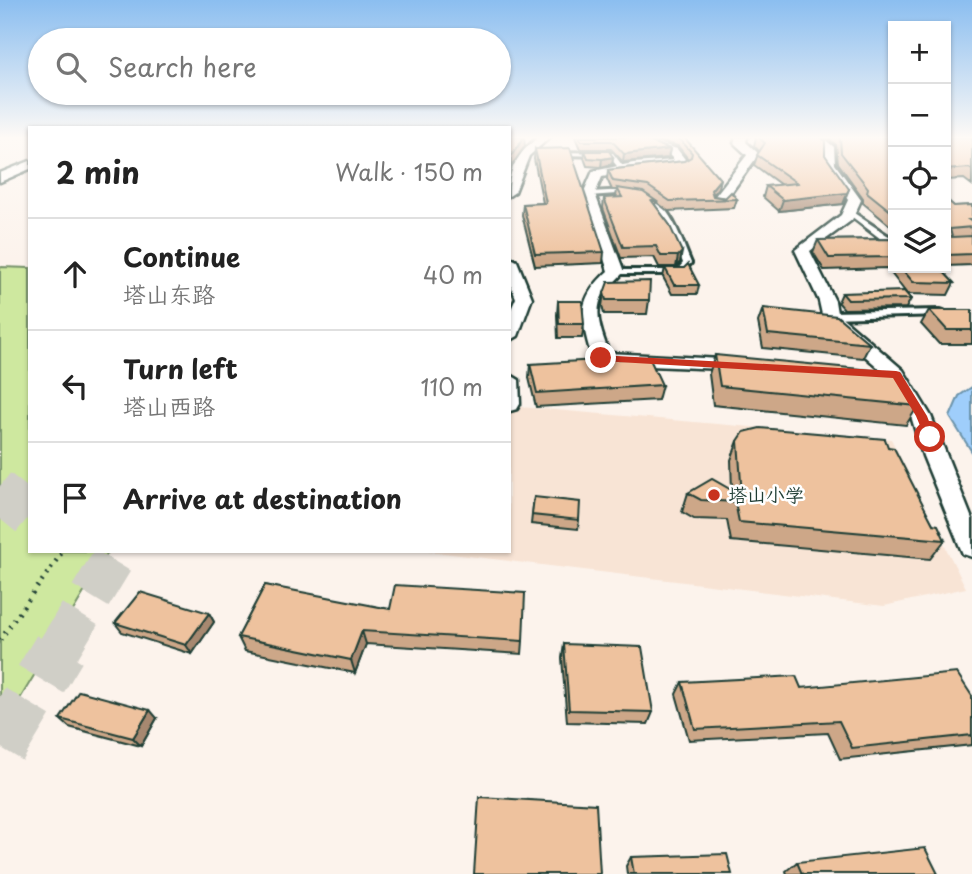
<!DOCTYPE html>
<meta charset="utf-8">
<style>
:root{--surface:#fff;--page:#f6f6f6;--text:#222;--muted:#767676;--line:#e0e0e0}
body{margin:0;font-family:"Playpen Sans","LXGW WenKai TC",sans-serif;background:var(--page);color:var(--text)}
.controls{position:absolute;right:21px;top:21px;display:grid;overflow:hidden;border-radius:0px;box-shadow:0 2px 5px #0004}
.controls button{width:63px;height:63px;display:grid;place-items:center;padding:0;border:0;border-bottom:2px solid var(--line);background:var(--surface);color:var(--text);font:35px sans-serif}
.stop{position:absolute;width:21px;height:21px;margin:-16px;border:5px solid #c8321e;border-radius:50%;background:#fff}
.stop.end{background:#c8321e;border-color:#fff;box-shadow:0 2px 7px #0008}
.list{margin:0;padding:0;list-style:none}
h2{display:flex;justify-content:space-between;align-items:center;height:91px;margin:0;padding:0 28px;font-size:30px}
h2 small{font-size:23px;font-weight:400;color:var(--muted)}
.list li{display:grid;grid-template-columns:46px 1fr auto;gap:21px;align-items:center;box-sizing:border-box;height:112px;padding:0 28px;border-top:2px solid var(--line)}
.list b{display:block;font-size:26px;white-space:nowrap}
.list p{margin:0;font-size:23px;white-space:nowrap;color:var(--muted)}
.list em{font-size:23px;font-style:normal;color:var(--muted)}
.icon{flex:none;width:38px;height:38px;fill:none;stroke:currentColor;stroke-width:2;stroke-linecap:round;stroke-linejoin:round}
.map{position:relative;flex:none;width:972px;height:874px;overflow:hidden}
.search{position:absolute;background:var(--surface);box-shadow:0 2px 5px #0004;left:28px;top:28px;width:483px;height:77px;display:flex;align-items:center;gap:18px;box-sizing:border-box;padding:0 24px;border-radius:38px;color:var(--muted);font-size:26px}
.panel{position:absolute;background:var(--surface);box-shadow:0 2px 5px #0004;left:28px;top:126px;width:483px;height:427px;border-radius:0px}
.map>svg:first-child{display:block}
.built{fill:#f8e4d5}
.green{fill:#cee89f;stroke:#76926a;stroke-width:2}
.water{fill:#9fcefb;stroke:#6c94ab;stroke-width:2}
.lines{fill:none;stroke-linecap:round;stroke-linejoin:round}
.primary-tunnel-far1{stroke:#d0cfc7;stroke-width:42;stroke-dasharray:42 21;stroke-linecap:butt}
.primary-tunnel{stroke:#d0cfc7;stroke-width:53;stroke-dasharray:53 26;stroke-linecap:butt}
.service-casing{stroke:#1f3d34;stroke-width:6}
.minor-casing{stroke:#1f3d34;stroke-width:5}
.path{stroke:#1f3d34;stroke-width:4.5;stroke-dasharray:2 6;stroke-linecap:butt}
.service{fill:#fff;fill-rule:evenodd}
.minor{fill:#fff;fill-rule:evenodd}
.wall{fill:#cda788;stroke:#1f3d34;stroke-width:2}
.shaded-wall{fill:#a7886f;stroke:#1f3d34;stroke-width:2}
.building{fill:#eec29e;stroke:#1f3d34;stroke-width:2}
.route{fill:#c8321e}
.poi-dot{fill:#c8321e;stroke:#fff;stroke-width:2.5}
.labels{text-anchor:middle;stroke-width:5;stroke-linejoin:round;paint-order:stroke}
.poi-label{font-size:19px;fill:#1f3d34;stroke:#fff;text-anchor:start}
</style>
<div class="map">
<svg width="972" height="874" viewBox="0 0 972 874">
<rect width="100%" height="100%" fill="#fcf3ec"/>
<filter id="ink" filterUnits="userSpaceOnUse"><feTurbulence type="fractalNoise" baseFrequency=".0143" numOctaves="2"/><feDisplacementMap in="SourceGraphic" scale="14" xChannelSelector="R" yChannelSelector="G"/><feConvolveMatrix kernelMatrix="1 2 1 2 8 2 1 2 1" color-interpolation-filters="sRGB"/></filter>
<g filter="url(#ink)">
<polygon class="built" points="509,406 891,439 966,588 884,606 426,551 509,551"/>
<polygon class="green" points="0,267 30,268 30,551 109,551 0,732"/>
<polygon class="water" points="972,387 972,452 950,417 959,396"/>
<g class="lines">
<g class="primary-tunnel-far1">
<polyline points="0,519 30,482"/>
<polyline points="58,650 118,551"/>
</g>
<polyline class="primary-tunnel" points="0,747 59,649"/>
<g class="service-casing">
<g id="service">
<polygon points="558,152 613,153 625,169 620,170 609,156 560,155 558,154"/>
<polygon points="628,190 631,192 630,193 589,196 586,194 589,192"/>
<path d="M 641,196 C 670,198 681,240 691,263 L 682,274 L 616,274 L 612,272 L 616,270 L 677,270 L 683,263 C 673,238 666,211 641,198 Z"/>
<polygon points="847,211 851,211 887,235 893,238 893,242 881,239 847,213"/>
<polygon points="941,310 944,311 944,315 829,318 825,315 829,312"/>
</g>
</g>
<g class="minor-casing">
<g id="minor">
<path d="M 538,137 L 550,137 L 529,156 L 515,192 L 509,196 C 509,166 516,156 538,137 Z"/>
<path d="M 628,137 L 639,137 L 677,149 L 688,163 L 682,167 L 633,171 L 602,177 L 595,194 L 624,272 C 618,279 610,285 604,293 C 592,311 602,334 609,353 L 740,360 L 749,366 L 747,370 L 601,364 L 592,358 C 581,319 575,301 608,271 L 583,194 L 593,171 L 633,163 L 674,160 C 663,145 640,151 628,137 Z"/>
<polygon points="736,137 747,137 746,142 759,154 723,204 713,204 711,201 747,155 734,143"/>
<polygon points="810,137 822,137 834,147 835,164 861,200 852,220 810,251 835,301 837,313 903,370 931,416 972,519 972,557 963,554 960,547 923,456 911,416 889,377 823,319 819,301 795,250 841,215 848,200 823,164 824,150"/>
<polygon points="30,161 30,169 0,182 0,173"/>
<polygon points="509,257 517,261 532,298 518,336 509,341 509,314 516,298 509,281"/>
<polygon points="509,374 519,380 520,404 517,409 510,411"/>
</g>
</g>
<polyline class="path" points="0,640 63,551"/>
<use href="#service" class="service"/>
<use href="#minor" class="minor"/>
</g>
<g class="wall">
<polygon points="575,137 637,137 670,149 668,158 623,162 611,149 580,149"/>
<polygon points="648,137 684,137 718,188 713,195 713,196 737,199 734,208 668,211 656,202 655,205 669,224 680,262 676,267 659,267 654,257 621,258 603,208 604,198 616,197 617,190 612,190 607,179 608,170 684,161 688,159 678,146"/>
<polygon points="756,137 821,137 825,155 843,204 779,211 763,197 766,186 781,185 754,165 759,151 754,146"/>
<polygon points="827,137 893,137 893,228 863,203 863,198 838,163 836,145"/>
<polygon points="946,137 972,137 972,185 964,179 946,180"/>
<polygon points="535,149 604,252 603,263 535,266 522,215 523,204 543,203 534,159"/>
<polygon points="585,151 613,157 612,164 601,167 587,166 584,158"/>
<polygon points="946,199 954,206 972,205 972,265 946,266"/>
<polygon points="893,239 893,268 940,268 954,283 948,295 907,294 887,268 824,270 813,252 818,240"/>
<polygon points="665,268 699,285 697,294 672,294 663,277"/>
<polygon points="604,293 649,300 647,314 604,314 602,306"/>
<polygon points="842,293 911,299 906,308 844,309 838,302"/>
<polygon points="558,301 584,324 582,338 558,338 557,315"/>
<polygon points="763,308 870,344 863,358 763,348 758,322"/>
<polygon points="929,310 972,310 972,344 939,344 921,324"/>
<polygon points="715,355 918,406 906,425 713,405 709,374"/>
<polygon points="530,364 662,385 658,400 536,407 529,378"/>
<polygon points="738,441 888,447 933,524 945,540 930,559 731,541 727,520 694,519 682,512 688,493 732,491 731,460"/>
<polygon points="534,497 579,520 578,529 531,524"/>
<polygon points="265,585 523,641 522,654 366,644 355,673 245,651 238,637"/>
<polygon points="209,613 214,622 192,654 122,632 115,623"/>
<polygon points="564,644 653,712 648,724 567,722 562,658"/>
<polygon points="682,682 972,696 972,745 840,759 828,733 689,740 676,694"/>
<polygon points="157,718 141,746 69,727 60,719"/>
<polygon points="631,857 732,874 627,874 626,866"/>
<polygon points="797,862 938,874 787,874 786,871"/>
</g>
<g class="shaded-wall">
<polygon points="524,137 525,146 511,167 511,156"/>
<polygon points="670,149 668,158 623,162 624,154"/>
<polygon points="613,157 612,164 601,167 602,159"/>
<polygon points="720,179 718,188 709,199 711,190"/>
<polygon points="849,189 843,204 779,211 783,200"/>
<polygon points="682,252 680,262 676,267 678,256"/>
<polygon points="209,613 214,622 192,654 186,645"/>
<polygon points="362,631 366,644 355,673 351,660"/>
<polygon points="150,710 157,718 141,746 133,738"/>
</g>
<g class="building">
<polygon points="509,137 524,137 511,156 510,154 509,161"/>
<polygon points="579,137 637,137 670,149 624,154 612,141 581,141"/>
<polygon points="676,137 684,137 720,179 711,190 713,196 725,198 731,192 737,199 670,201 648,186 613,181 608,170 684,161 691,157 692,153 679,138"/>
<polygon points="758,137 821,137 825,141 825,155 849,189 847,193 783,200 766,186 797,183 757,155 765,143"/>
<polygon points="840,137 893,137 893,213 867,192 868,188 841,153"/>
<polygon points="946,137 972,137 972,170 969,168 946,170"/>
<polygon points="570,148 604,252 535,254 523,204 546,203 535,149"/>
<polygon points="585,151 609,151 613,157 602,159 588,158"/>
<polygon points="617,188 643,192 656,201 652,201 669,224 682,252 678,256 661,256 656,246 623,247 604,198 622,197"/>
<polygon points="946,199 954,206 972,205 972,220 969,220 972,222 972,227 950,229 952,237 972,236 972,254 946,255"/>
<polygon points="893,239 893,258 892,257 829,258 818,240"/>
<polygon points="688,264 699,285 674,285 665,268 684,268"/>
<polygon points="901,268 940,268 954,283 913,282"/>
<polygon points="650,281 649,300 606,300 604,293 608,282"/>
<polygon points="904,291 911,299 848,300 842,293"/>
<polygon points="558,301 582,301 584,324 559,324"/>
<polygon points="763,308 837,316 870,344 768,334"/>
<polygon points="929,310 972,310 972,330 947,330"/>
<polygon points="715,355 902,373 918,406 720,386"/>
<polygon points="649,357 662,385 537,393 530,364"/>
<polygon points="760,428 885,439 888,447 894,448 933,524 938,525 945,540 739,522 735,502 701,500 688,493 712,479 742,496 738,441 744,432"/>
<polygon points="534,497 580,502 579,520 532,515"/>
<polygon points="265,585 390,609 395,585 525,593 523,641 362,631 351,660 238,637"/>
<polygon points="140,592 209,613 186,645 115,623"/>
<polygon points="564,644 642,647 653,712 569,710"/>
<polygon points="957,673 972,696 972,735 852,748 839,721 695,729 682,682 796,676 801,688"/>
<polygon points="79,691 150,710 133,738 60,719"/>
<polygon points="479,797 596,804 600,874 474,874"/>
<polygon points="925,848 938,874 802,874 797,862"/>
<polygon points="727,854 732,874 634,874 631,857"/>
</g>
</g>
<linearGradient id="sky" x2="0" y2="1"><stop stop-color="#8bbef0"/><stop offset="0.53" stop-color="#fefaf6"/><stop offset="1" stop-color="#fefaf6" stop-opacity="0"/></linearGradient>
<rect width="972" height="260" fill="url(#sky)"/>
<polygon class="route" points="598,355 896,371 900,372 927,416 935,437 930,441 926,440 916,416 893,378 601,361 596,358"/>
<circle class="poi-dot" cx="714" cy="495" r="7"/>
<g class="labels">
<g class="poi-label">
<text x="728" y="502">塔山小学</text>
</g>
</g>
</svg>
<div class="controls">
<button>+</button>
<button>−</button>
<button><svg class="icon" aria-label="locate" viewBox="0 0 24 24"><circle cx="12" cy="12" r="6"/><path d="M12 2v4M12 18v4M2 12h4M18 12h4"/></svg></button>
<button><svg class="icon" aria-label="layers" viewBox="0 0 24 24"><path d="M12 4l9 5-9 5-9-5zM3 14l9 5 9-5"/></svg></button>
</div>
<div class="stop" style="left:930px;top:437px"></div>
<div class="stop end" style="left:601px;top:358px"></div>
<div class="search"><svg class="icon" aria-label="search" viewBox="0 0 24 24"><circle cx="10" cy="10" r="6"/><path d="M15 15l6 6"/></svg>Search here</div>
<section class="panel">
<h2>2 min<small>Walk · 150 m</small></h2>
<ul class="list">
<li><svg class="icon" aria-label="ahead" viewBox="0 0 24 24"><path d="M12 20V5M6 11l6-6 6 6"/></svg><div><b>Continue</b><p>塔山东路</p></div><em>40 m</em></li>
<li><svg class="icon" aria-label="left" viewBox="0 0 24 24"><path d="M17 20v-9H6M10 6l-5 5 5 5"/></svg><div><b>Turn left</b><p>塔山西路</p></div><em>110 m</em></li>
<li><svg class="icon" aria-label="arrive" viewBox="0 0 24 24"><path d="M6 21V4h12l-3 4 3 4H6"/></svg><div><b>Arrive at destination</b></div></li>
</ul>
</section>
</div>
